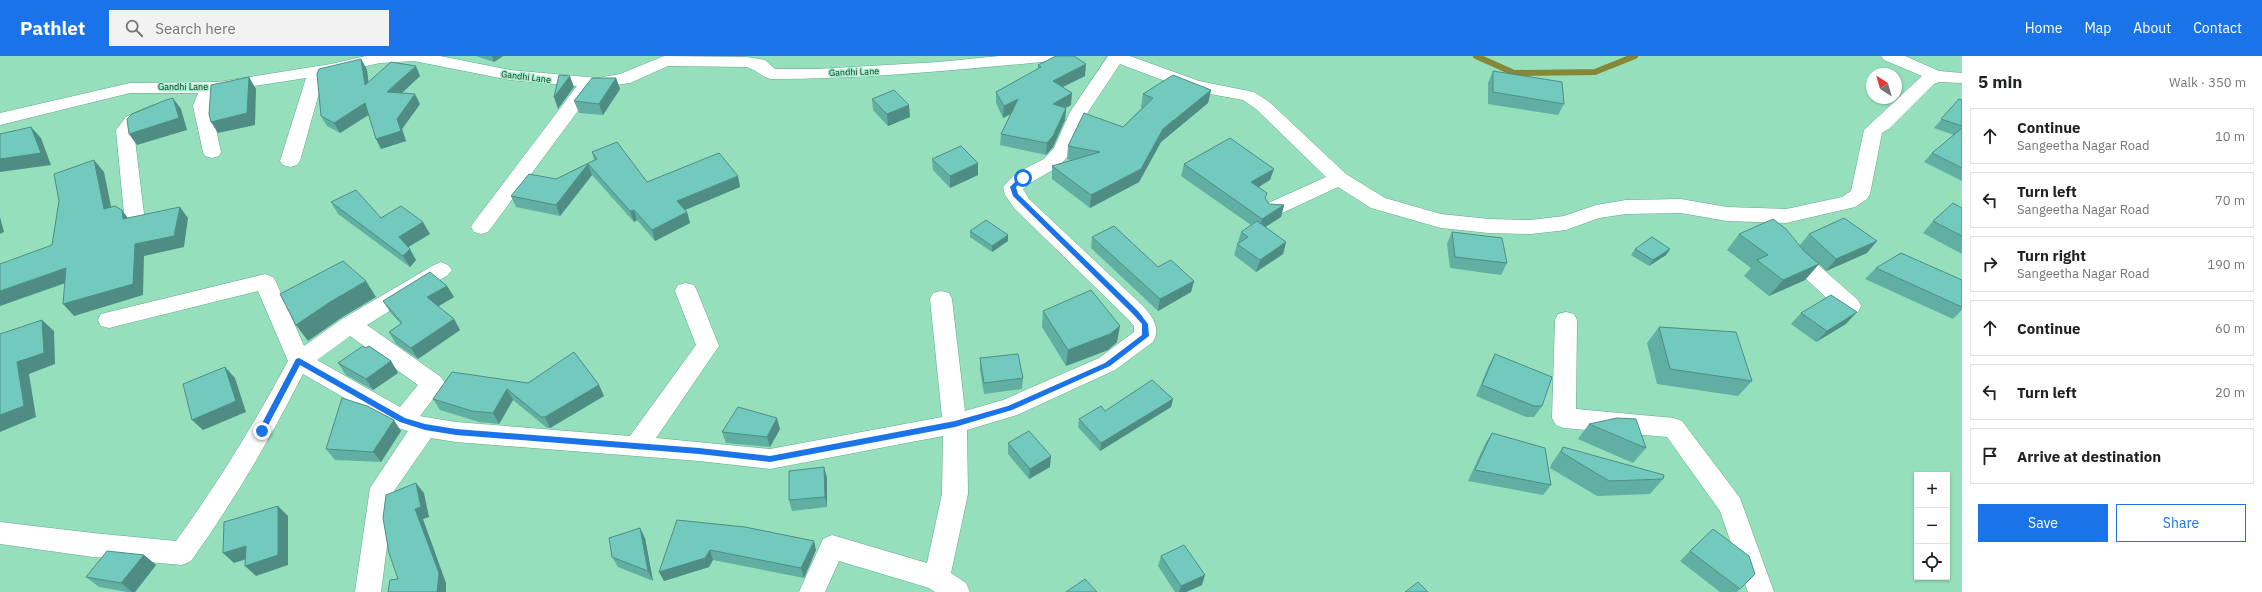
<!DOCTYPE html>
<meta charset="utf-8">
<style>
:root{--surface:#fff;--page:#f2f2f2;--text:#202124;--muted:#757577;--line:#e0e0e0;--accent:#1a73e8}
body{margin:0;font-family:"IBM Plex Sans",sans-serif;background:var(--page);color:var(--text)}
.controls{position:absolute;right:12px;bottom:12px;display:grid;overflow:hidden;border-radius:0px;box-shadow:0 1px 3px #0004}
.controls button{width:36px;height:36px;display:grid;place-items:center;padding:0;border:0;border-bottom:1px solid var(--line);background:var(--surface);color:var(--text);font:20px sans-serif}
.compass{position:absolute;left:1866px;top:12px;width:36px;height:36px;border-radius:50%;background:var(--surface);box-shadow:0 1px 3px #0004;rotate:323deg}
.stop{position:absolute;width:12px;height:12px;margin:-9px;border:3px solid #1a73e8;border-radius:50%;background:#fff}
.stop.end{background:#1a73e8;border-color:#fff;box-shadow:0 1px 4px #0008}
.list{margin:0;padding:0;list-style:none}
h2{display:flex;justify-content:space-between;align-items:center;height:52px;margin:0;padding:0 16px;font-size:17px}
h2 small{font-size:13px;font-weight:400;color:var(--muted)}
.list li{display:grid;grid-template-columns:26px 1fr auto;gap:12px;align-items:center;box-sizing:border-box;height:56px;margin:0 8px 8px;padding:0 8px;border:1px solid var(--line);border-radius:0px}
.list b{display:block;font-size:15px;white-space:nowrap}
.list p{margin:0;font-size:13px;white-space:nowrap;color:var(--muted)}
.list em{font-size:13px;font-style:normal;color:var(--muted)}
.actions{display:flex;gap:8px;padding:12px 16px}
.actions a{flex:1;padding:9px 0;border:1px solid var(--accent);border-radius:0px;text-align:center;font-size:14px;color:var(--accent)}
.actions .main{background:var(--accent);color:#fff}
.icon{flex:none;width:22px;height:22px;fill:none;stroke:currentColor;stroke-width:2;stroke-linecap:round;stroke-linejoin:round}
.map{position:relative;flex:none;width:1962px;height:536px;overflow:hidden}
header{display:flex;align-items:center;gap:24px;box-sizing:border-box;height:56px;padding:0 20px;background:var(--accent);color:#fff}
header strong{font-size:19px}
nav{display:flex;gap:22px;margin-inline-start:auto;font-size:14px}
.search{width:280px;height:36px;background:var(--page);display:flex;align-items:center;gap:10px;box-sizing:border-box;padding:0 14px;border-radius:0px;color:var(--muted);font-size:15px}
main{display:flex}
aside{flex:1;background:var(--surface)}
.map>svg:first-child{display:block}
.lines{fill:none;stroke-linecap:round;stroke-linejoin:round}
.stream{stroke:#878835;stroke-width:6}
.minor-casing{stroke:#62aa89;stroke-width:1}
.minor{fill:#fff;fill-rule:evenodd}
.wall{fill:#61aea3}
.shaded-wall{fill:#4f8d84}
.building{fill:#71cabd;stroke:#4f8d84}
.route{fill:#1a73e8}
.labels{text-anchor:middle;stroke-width:3;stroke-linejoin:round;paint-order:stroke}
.far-street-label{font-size:9px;fill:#153326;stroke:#a2ecc9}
</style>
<header>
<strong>Pathlet</strong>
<div class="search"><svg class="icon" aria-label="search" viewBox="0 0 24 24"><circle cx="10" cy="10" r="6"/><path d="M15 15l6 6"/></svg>Search here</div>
<nav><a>Home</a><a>Map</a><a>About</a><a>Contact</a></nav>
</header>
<main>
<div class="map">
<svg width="1962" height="536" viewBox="0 0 1962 536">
<rect width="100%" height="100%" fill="#95dfbc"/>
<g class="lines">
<polyline class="stream" points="1476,0 1514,17 1595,16 1635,0"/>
<g class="minor-casing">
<g id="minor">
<path d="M 366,0 L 440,0 L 510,14 L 598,22 L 620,18 L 664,0 L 746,1 L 765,4 L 775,13 L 817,13 L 939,6 L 999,0 L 1061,0 L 1058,4 L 1052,5 C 958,14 865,23 771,23 C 761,21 756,13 746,11 L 668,10 L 630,27 L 595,32 L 488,176 L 481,178 L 474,176 L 471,171 L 474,166 L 577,30 L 510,24 L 414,5 L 380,7 L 324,19 L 300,105 L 297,109 L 290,111 L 283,109 L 280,105 L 306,22 L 216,36 L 211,50 L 221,96 L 219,100 L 212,102 L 205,100 L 203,96 L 193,50 L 198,37 L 130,37 L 0,69 L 0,57 L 130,27 L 218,26 L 331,8 Z"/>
<path d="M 1108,0 L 1130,0 L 1199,25 L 1254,36 L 1268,45 L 1346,118 L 1385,142 L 1441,158 L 1489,163 L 1531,164 L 1564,160 L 1596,149 L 1626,144 L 1681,143 L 1727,151 L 1786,153 L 1842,141 L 1851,135 L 1864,74 L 1922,20 L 1884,4 L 1881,0 L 1905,0 L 1939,15 L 1962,17 L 1962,27 L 1939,26 L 1934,28 L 1890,72 L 1882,77 L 1870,138 L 1867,143 L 1855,151 L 1786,167 L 1727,165 L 1681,157 L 1626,158 L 1599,162 L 1566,174 L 1531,178 L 1489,177 L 1441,172 L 1371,152 L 1338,131 L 1280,158 L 1273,160 L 1266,158 L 1263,153 L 1266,148 L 1326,121 L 1256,53 L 1243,44 L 1189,34 L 1120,8 L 1088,56 L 1069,99 L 1058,111 L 1030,127 L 1023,133 L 1029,143 L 1144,251 C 1153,262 1161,272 1153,286 L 1115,314 L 1017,359 L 967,374 L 968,438 L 951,517 L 966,527 L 970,536 L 935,536 L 929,532 L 839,505 L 825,536 L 799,536 L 823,483 L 832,479 L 927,507 L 942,438 L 943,380 L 770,413 L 699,405 L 456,386 L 431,382 L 394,435 L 381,536 L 355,536 L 370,432 L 408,375 L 395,371 L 303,318 C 270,383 234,445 191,505 L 182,509 L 93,501 L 0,488 L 0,466 L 93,477 L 176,485 C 218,427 254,368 288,305 L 258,235 L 109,272 L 101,270 L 98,264 L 101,258 L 109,256 L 265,218 L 273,221 L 276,226 L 304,290 L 342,263 L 434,209 L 441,206 L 448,209 L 452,214 L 448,219 L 367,269 L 441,321 L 445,327 L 420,360 L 425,361 L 456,366 L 630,380 L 696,289 L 675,235 L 678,229 L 686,227 L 694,229 L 697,235 L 719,290 L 656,382 L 770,393 L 942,361 L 930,243 L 933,237 L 941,235 L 949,237 L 952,243 L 965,355 L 1003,344 L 1099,302 L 1134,276 L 1134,270 L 1128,263 L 1015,153 L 1005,139 L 1003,131 L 1016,117 L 1044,103 L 1054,92 L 1070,56 ZM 350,280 L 418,329 L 400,351 L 317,304 Z"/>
<path d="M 153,49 L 159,51 L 162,55 C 156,65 142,65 134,75 L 144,158 L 141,163 L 134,165 L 127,163 L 124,158 L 116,74 L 126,61 Z"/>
<polygon points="1791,189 1798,191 1858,244 1861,250 1858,256 1850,258 1842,256 1792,210 1781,196 1784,191"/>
<polygon points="1566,256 1574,258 1577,264 1576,353 1674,362 1682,365 1740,442 1774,536 1748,536 1720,455 1667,381 1564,372 1556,369 1552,362 1555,264 1558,258"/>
</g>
</g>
<use href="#minor" class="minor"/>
</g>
<g class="wall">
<polygon points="476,0 503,0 494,6"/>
<polygon points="361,3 367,14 368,26 420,20 402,37 420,48 402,73 406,85 381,93 369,59 340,77 327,70 321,60"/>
<polygon points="1038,9 1085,20 1063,31 1071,49 1065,52 1066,52 1065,64 1053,91 1046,99 1000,89 1001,78 1011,58 1003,62 996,47 996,36 1038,13"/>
<polygon points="1493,15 1564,48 1558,59 1488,48 1488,27"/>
<polygon points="616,22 620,33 603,59 579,57 574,45"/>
<polygon points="1211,34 1208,47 1161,86 1139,126 1090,152 1052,123 1052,110 1072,104 1067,103 1068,90 1123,71 1142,52 1141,52 1143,38"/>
<polygon points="872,43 910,61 888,70 873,54"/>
<polygon points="1959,43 1962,44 1962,125 1924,106 1932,97 1954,79 1934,72"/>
<polygon points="592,96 647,126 738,120 740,131 685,154 687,156 690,167 655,185 637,164 634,166 592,119 560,160 516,151 511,140 556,123 594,104"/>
<polygon points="932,103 978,107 978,119 950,132 933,114"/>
<polygon points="1184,108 1270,124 1259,131 1265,143 1269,148 1284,149 1281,161 1265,171 1286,186 1283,198 1256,216 1234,199 1241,176 1251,169 1181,120"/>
<polygon points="331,146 381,162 430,178 408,191 416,204 410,211 338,158"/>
<polygon points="1962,152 1962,198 1923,177 1933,165"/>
<polygon points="970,175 1008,179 1008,185 992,196 970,181"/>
<polygon points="1452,176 1507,207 1501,219 1450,212 1447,188"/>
<polygon points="1739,178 1800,189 1809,178 1867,197 1826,215 1819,208 1805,224 1769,240 1744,220 1751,212 1727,194"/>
<polygon points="1092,181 1158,211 1194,225 1191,236 1158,255 1091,192"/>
<polygon points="1635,193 1670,193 1666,199 1649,210 1631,199"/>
<polygon points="1876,212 1962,224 1962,254 1953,263 1865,223"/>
<polygon points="447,230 454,241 438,250 454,263 460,274 418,303 396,288 389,276 401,268 390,256 383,245"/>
<polygon points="1043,255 1117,286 1108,294 1066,310 1042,271"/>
<polygon points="1801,257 1846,268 1816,286 1791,268"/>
<polygon points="1659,271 1752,325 1738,340 1657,328 1647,287"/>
<polygon points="365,292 391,305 398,317 373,334 346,319 338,307"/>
<polygon points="1495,298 1542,350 1534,361 1526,361 1476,340 1489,309"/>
<polygon points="980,302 1023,322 1022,333 984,338 980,314"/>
<polygon points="528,327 599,329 604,340 550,372 547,372 513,344 499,368 479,366 440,354 433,343"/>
<polygon points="1173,343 1171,351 1100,395 1078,371 1079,363 1105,355"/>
<polygon points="1589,368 1646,392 1633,407 1578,383"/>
<polygon points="780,373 770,391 726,387 722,376"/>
<polygon points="401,375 381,406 335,404 326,393"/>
<polygon points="1492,377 1551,429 1543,439 1468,425 1485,388"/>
<polygon points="1008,387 1050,411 1029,423 1008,398"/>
<polygon points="1563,391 1663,423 1650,438 1597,440 1550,412 1552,407"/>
<polygon points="824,411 827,422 827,451 792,455 789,444"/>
<polygon points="677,464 816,494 804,522 713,504 709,511 664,525"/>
<polygon points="645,482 653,525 618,511 612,501"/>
<polygon points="1690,495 1740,533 1737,536 1720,536 1680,505"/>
<polygon points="144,499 156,509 135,536 127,536 99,531 86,521"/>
<polygon points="1161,500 1202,529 1186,536 1175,536 1158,510"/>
</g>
<g class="shaded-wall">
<polygon points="492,0 503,0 494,6"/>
<polygon points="361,3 367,14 370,39 365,29"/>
<polygon points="1086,8 1085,20 1052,36 1053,25"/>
<polygon points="416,10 420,20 392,46 387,36"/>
<polygon points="570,20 574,31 558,53 554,41"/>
<polygon points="249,21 256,33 255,69 218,77 211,66"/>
<polygon points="616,22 620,33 603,59 599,48"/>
<polygon points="1211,34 1208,47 1161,86 1139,126 1090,152 1091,139 1163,73"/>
<polygon points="1072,37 1071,49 1052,59 1053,48"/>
<polygon points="415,38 420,48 402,73 406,85 381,93 376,83 397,63"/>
<polygon points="173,42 181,53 187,74 137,89 129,78"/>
<polygon points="1018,43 1018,54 1003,62 1004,50"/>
<polygon points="365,47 371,57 340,77 334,67"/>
<polygon points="909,49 910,61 888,70 887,58"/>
<polygon points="1066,52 1065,64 1053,91 1046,99 1047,87"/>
<polygon points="31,71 41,82 51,109 0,116 0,103"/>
<polygon points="94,104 104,116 114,165 104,153"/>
<polygon points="978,107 978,119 950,132 950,120"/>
<polygon points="588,108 592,119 560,160 556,149"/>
<polygon points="1274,113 1270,124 1248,137 1251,126"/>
<polygon points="738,120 740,131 680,156 677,145"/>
<polygon points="1284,149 1281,161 1259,175 1262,163"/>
<polygon points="180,151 188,162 184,191 144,200 143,239 74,260 63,248"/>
<polygon points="122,154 131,166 123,163"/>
<polygon points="634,154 637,164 634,166 630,155"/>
<polygon points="687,156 690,167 655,185 652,174"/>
<polygon points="0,161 4,176 0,178"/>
<polygon points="423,166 430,178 405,193 399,181"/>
<polygon points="1008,179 1008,185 992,196 992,190"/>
<polygon points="1877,185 1867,197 1826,215 1836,203"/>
<polygon points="1286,186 1283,198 1256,216 1260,204"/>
<polygon points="410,193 416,204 410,211 403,200"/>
<polygon points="1670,193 1666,199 1649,210 1653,204"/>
<polygon points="1819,208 1805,224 1769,240 1783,224"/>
<polygon points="66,212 77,223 0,250 0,235"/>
<polygon points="366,225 376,241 341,262 308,285 296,269 330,246"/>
<polygon points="1194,225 1191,236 1158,255 1160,243"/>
<polygon points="447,230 454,241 434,253 427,241"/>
<polygon points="1857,256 1846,268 1816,286 1827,275"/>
<polygon points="454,263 460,274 418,303 411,292"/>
<polygon points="42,264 54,275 55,308 29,318 36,361 0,376 0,359 17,306"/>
<polygon points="1120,270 1117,286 1108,294 1066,310 1068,294"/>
<polygon points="391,305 398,317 373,334 366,323"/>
<polygon points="225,311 235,322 246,356 203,374 192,364"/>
<polygon points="599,329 604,340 550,372 545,361"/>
<polygon points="507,333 513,344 499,368 493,357"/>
<polygon points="1173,343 1171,351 1100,395 1101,387"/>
<polygon points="777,362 780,373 770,391 767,381"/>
<polygon points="394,364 401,375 381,406 373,396"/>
<polygon points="1051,400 1050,411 1029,423 1030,413"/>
<polygon points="824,411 827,422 827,451 825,441"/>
<polygon points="416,427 424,437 429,461 423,463 446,527 446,536 437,536 415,453"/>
<polygon points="278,450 288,460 288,509 256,520 245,510"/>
<polygon points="640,472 645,482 653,525 648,515"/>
<polygon points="814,485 816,494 804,522 801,512"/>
<polygon points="246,490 256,500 234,507 223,497"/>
<polygon points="710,494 713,504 709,511 664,525 659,516"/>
<polygon points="144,499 156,509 135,536 132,536 121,527"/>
<polygon points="1205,519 1202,529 1186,536 1179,536 1181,530"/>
</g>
<g class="building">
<polygon points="1056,0 1074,0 1086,8 1053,25 1072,37 1053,48 1066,52 1053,80 1047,87 1001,78 1018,43 1004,50 996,36 1041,11 1038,9"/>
<polygon points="361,3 365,29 391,6 416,10 387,36 415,38 397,63 401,75 376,83 365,47 334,67 321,60 317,18 319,13"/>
<polygon points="1493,15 1562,26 1564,48 1493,36"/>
<polygon points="559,19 570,20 554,41"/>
<polygon points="1173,19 1211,34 1163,73 1141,113 1091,139 1052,110 1100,96 1068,90 1084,57 1123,71 1153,42 1143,38"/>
<polygon points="249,21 247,57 211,66 209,58 211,29"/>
<polygon points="592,22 616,22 599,48 574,45"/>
<polygon points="894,34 909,49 887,58 872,43"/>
<polygon points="173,42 179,62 129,78 127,63 132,58 166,44"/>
<polygon points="1959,43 1962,44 1962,70 1941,63"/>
<polygon points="31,71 41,97 0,103 0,78"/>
<polygon points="1962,72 1962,112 1932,97"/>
<polygon points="1230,82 1274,113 1251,126 1267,137 1265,142 1269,148 1284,149 1262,163 1184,108"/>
<polygon points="617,86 647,126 719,97 738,120 677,145 687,156 652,174 634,154 630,155 588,108 556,149 511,140 529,118 556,123 597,103 592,96"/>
<polygon points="961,90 978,107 950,120 932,103"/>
<polygon points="94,104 104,153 115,150 122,154 123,163 180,151 174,180 135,188 133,228 63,248 66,212 0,235 0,208 52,189 59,145 54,118"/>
<polygon points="356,134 381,162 401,150 423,166 399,181 410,193 403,200 331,146"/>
<polygon points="1953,147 1962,152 1962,180 1933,165"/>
<polygon points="1844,162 1877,185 1836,203 1809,178"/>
<polygon points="1773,163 1786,173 1804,195 1819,208 1783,224 1757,204 1768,199 1739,178"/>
<polygon points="986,164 1008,179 992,190 970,175"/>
<polygon points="1257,165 1286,186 1260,204 1237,188 1248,181 1241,176"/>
<polygon points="1114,170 1158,211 1171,204 1194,225 1160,243 1092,181"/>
<polygon points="1452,176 1502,182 1507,207 1455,201"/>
<polygon points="1652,181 1670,193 1653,204 1635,193"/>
<polygon points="1901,197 1962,224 1962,251 1876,212"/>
<polygon points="343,205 366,225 330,246 296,269 280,238"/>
<polygon points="430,216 447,230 427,241 454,263 411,292 389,276 402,267 383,245"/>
<polygon points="1091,234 1120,270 1110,278 1068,294 1043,255"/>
<polygon points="1831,239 1857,256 1827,275 1801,257"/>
<polygon points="42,264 44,297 17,306 24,350 0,359 0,278"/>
<polygon points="1659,271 1736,276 1752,325 1670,313"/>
<polygon points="363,290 365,292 369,290 391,305 366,323 338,307"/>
<polygon points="574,296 599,329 545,361 541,361 507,333 493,357 472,355 433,343 452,316 528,327"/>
<polygon points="1018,298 1023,322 984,327 980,302"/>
<polygon points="1495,298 1552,321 1542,350 1534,350 1482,329"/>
<polygon points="225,311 236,345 192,364 183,328"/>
<polygon points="1152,324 1173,343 1101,387 1079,363 1101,350 1105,355"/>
<polygon points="342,342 367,350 394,364 373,396 326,393"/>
<polygon points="738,351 777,362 767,381 722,376"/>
<polygon points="1617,362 1636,363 1646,392 1589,368"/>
<polygon points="1029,375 1051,400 1030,413 1008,387"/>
<polygon points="1492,377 1545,392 1551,429 1475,414"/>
<polygon points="1563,391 1664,419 1663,423 1609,425 1561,396"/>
<polygon points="824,411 825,441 789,444 789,415"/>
<polygon points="416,427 421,451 415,453 439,517 437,536 388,536 390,524 398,523 389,497 383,462 386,439"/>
<polygon points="278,450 278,499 245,510 246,490 223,497 224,466"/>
<polygon points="677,464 745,471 814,485 801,512 710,494 705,502 659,516"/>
<polygon points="640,472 648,515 612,501 609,482"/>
<polygon points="1713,473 1749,500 1755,518 1740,533 1690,495"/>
<polygon points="1184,489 1205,519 1181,530 1161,500"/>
<polygon points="107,495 144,499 121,527 86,521"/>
<polygon points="1085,523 1097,536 1066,536"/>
<polygon points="1418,526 1428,536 1405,536"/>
</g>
<polygon class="route" points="1021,120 1026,122 1016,131 1018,138 1138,255 1148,268 1149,280 1110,310 1012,354 955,371 770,406 699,398 456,379 425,374 400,366 300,309 264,377 259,377 258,375 296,303 299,302 405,362 425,368 456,373 699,392 770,400 955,365 1008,350 1105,307 1142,279 1142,268 1133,258 1013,140 1010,131"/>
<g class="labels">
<g class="far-street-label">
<text transform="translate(854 16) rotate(-2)" y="3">Gandhi Lane</text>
<text transform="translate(526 21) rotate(7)" y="3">Gandhi Lane</text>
<text x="183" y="34">Gandhi Lane</text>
</g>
</g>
</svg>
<div class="controls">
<button>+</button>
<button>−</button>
<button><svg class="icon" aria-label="locate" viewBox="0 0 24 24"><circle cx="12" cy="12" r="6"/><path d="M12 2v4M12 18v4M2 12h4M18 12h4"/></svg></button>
</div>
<svg class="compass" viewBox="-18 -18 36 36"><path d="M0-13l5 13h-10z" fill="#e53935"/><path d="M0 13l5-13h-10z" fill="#757577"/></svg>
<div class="stop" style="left:1023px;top:122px"></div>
<div class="stop end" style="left:262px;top:375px"></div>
</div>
<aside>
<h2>5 min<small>Walk · 350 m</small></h2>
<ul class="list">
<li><svg class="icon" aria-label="ahead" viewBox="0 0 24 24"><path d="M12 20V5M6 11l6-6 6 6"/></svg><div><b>Continue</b><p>Sangeetha Nagar Road</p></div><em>10 m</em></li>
<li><svg class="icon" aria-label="left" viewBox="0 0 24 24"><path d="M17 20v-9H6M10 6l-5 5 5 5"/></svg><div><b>Turn left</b><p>Sangeetha Nagar Road</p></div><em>70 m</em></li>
<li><svg class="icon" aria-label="right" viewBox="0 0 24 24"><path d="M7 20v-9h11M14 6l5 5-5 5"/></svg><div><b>Turn right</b><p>Sangeetha Nagar Road</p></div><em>190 m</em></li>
<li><svg class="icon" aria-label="ahead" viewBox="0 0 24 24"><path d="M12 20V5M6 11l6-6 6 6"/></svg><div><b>Continue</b></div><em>60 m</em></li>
<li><svg class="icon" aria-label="left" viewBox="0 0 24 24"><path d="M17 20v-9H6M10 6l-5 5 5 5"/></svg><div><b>Turn left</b></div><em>20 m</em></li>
<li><svg class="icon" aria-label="arrive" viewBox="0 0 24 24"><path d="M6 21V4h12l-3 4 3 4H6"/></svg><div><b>Arrive at destination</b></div></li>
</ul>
<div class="actions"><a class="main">Save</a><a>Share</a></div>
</aside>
</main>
